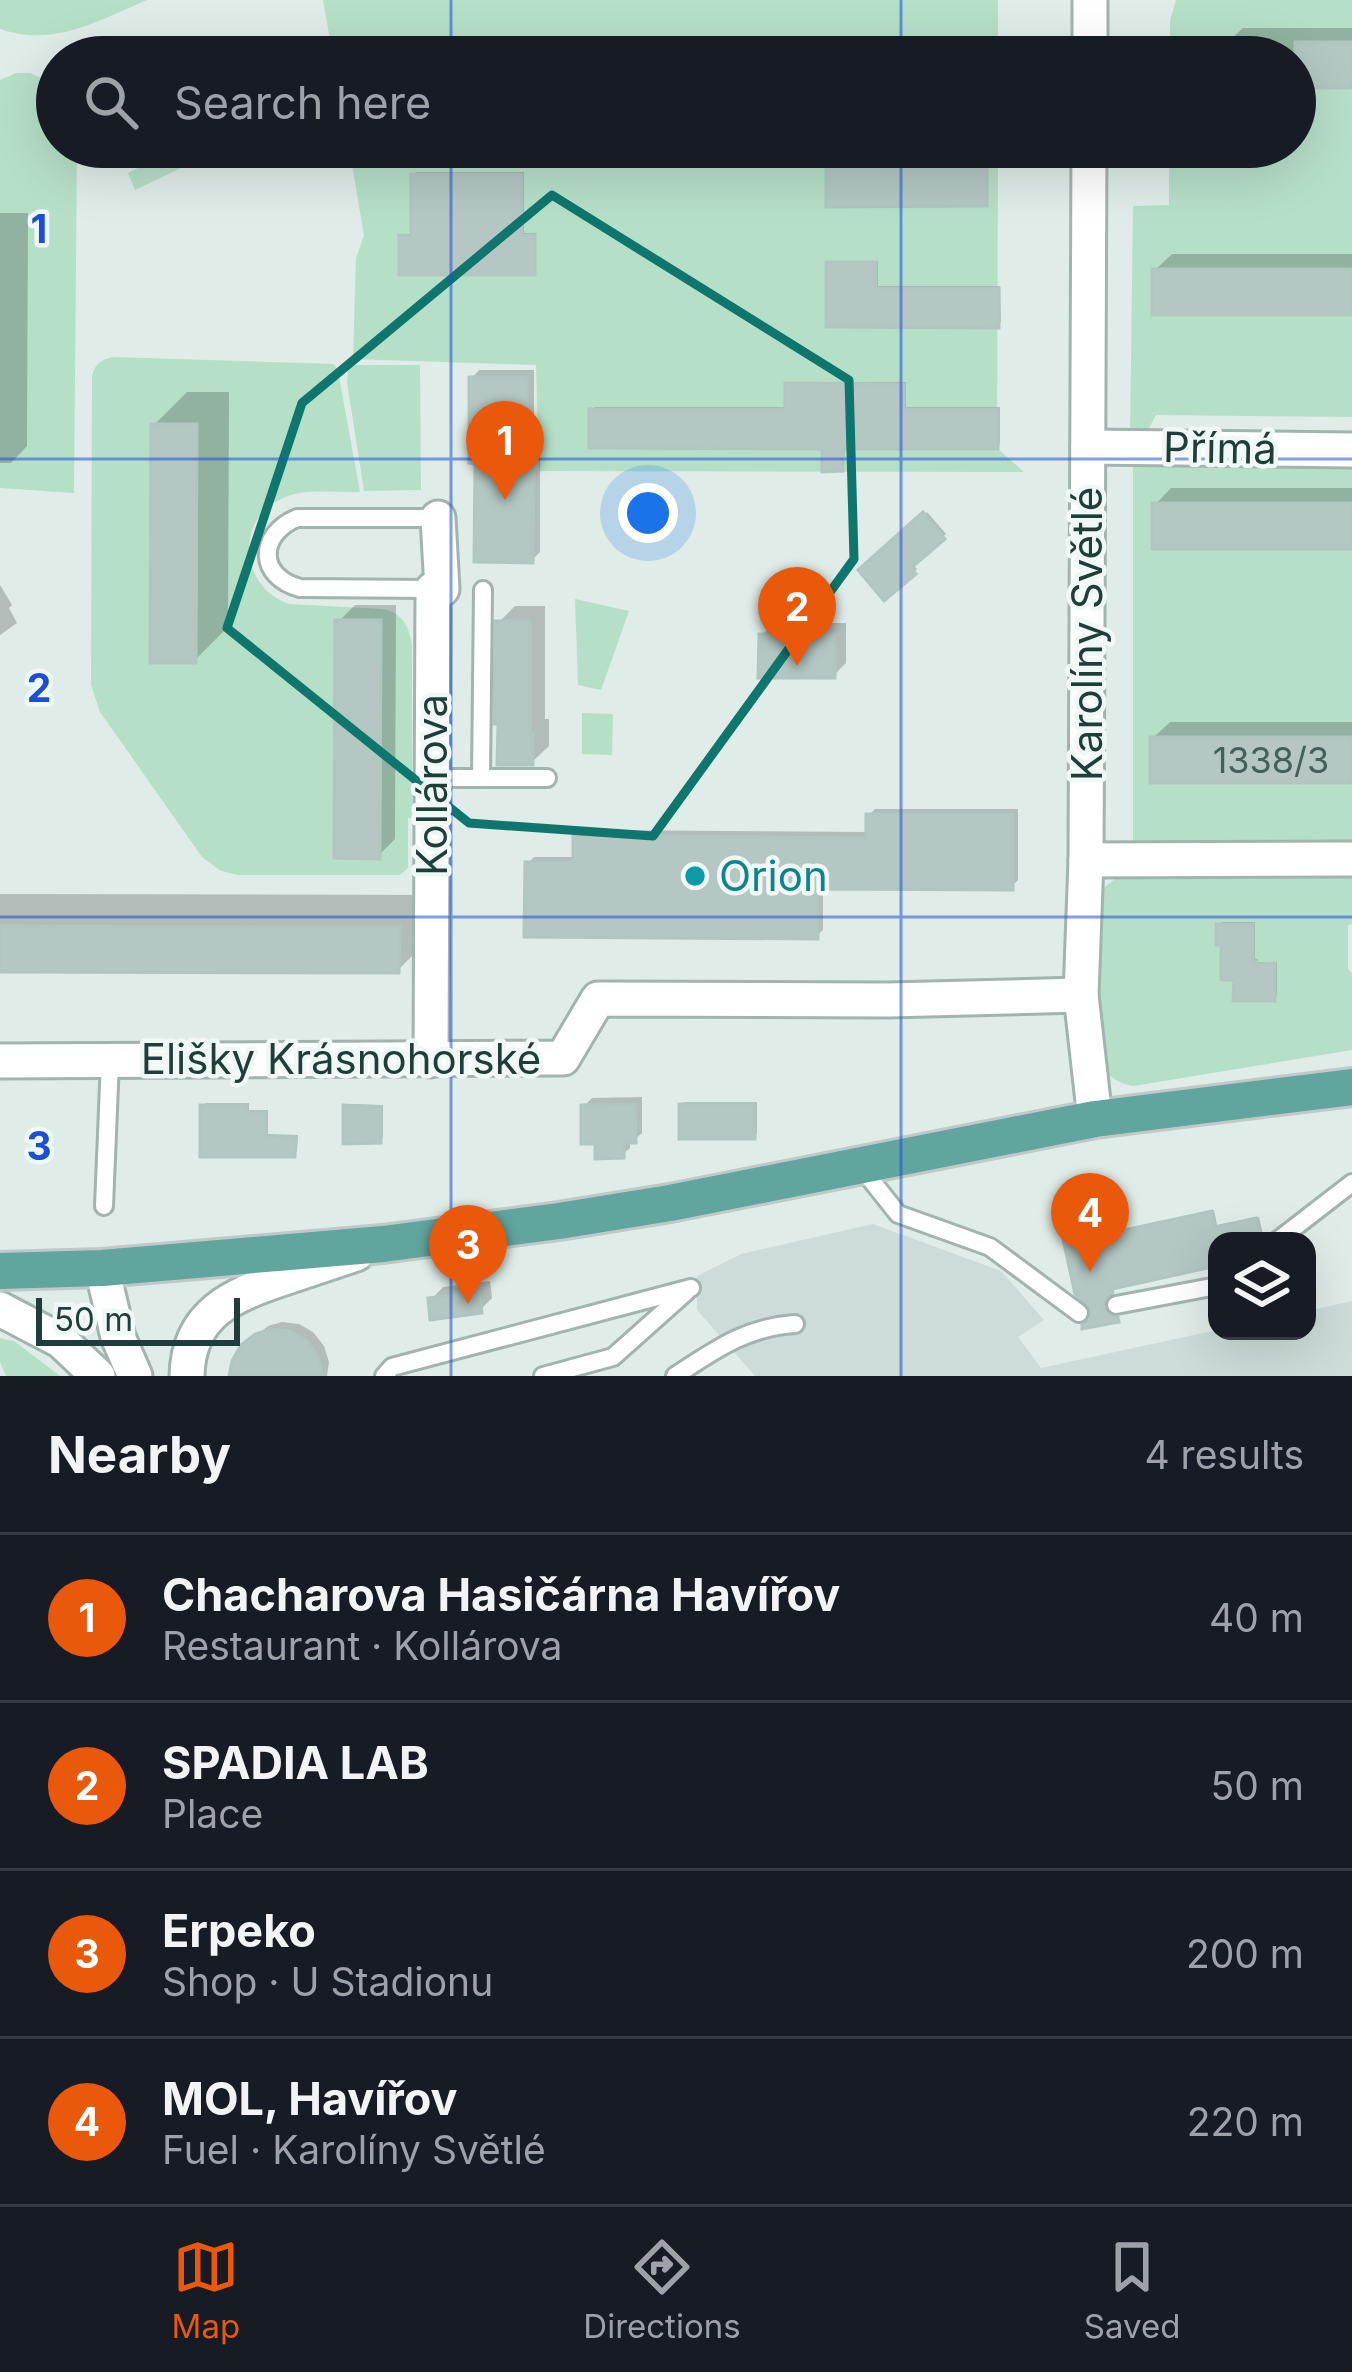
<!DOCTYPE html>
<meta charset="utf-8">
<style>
:root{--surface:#171b24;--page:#242831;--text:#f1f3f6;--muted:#9ea1a6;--line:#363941;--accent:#ea580c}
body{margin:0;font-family:Inter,sans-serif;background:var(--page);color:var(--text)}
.controls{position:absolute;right:36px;bottom:36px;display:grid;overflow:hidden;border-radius:24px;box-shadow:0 12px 48px #0002}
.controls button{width:108px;height:108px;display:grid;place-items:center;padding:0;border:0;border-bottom:3px solid var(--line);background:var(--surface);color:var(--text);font:60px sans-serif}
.scale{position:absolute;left:36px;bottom:30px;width:204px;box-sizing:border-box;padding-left:12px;border:6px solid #1f3e3a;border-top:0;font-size:33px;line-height:42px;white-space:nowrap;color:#1f3e3a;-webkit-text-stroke:9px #f0f8f5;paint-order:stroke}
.you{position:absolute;left:648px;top:513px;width:42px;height:42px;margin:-30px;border:9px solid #fff;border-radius:50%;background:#1a73e8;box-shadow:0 0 0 18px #1a73e833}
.badge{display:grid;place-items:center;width:78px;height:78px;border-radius:50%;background:var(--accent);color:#fff;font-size:39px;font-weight:700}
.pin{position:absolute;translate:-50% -99px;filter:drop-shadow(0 3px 6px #0008)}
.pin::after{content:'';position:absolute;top:63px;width:42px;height:36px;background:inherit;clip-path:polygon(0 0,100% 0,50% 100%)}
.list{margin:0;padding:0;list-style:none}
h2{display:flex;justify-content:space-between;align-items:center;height:156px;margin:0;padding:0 48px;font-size:51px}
h2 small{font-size:39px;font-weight:400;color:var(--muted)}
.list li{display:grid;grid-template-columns:78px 1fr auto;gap:36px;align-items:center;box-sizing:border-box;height:168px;padding:0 48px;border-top:3px solid var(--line)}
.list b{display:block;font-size:45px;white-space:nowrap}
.list p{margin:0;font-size:39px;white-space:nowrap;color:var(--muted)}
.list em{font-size:39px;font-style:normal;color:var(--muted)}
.icon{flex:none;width:66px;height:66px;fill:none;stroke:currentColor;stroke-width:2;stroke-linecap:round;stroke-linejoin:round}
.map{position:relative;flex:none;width:1352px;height:1376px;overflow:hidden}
.search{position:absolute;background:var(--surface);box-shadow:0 12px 48px #0002;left:36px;right:36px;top:36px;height:132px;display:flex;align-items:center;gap:30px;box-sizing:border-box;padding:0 42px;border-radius:66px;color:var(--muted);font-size:45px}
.sheet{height:828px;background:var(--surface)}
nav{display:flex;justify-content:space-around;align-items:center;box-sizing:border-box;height:168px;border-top:3px solid var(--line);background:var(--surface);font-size:33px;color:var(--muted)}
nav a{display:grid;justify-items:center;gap:6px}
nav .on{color:var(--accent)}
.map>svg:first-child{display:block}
.built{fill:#cddcd8}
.green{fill:#b6dfc8}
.shadow{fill:#0003}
.building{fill:#b4c7c2;stroke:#b1c6c1;stroke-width:3}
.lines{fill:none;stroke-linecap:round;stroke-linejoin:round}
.service-casing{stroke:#a2b4b0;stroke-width:22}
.minor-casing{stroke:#a2b4b0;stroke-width:39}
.primary-casing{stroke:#c0c9c8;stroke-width:42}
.service{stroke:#fff;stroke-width:16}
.minor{stroke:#fff;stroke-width:33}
.primary{stroke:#60a59e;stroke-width:36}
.marked{fill:none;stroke:#0f766e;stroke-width:9;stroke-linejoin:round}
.grid{fill:none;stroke:#1d4ed8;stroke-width:3;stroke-opacity:0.55}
.culture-dot{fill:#0f9aa8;stroke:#f0f8f5;stroke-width:4.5}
.labels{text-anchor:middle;stroke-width:9;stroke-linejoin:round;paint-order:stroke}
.number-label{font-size:36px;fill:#44605c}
.street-label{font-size:42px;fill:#1f3e3a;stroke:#f0f8f5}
.culture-label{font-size:42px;fill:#0d838f;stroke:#f0f8f5;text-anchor:start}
.grid-label{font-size:39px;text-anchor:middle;font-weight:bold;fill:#1d4ed8;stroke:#f0f8f5;stroke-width:9;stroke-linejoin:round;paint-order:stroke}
</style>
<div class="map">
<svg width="1352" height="1376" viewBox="0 0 1352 1376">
<rect width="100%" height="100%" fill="#dfece8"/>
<polygon class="built" points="873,1224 1001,1271 1044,1320 1018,1337 1041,1368 1217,1330 1307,1331 1307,1311 1352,1301 1352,1376 755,1376 697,1310 697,1276 741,1254"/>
<g class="green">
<path d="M 0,0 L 147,0 C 99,20 53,48 0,29 Z"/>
<polygon points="323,0 998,0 998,57 333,57"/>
<polygon points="1176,0 1352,0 1352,417 1156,415 1142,441 1130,439 1133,206 1169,205 1169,147 1295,147 1295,57 1170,57 1170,21"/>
<polygon points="16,73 30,73 57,85 57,147 77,147 74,493 0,488 0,80"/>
<polygon points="179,147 192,147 198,160 135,190 128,173"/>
<polygon points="349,147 998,147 997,448 1024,472 539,471 536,365 353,359 356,258 364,235"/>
<path d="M 113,357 L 334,364 L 338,371 L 360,492 C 337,493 307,488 285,497 C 234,517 239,587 289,604 L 383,609 C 403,613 409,627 412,645 L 412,818 L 408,818 L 408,868 L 400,875 L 238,875 L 221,871 L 202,857 L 100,712 L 91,685 L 92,376 C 95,364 100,360 113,357 Z"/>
<polygon points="355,365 420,365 421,490 364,491 347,382 348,370"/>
<polygon points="1352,457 1352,845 1133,844 1133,458"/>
<polygon points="575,599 629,611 601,690 578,685"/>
<polygon points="582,713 613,714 612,755 582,754"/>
<path d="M 1352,870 L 1352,924 L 1348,925 L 1348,969 L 1352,973 L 1352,1050 L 1133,1086 C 1113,1083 1102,1070 1094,1053 L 1100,891 L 1120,875 Z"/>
<polygon points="0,1338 14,1341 60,1376 6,1376 0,1362"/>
</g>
<g class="shadow">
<polygon points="1243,28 1352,28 1352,85 1295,85 1295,57 1227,57 1227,43"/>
<polygon points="829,147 879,147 879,165 988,165 988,200 985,203 829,204"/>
<polygon points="417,172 524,172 524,233 536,233 536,269 533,272 402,237 405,234 414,234 414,175"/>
<polygon points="0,213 28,213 27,446 11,463 0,463"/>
<polygon points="1172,254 1352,254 1352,312 1155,270"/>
<polygon points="832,261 878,261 878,286 1000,286 1001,322 998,325 829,324 829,264"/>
<polygon points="479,370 534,370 534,457 540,457 540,552 532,560 478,461 472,378"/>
<polygon points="791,382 906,382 906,407 1000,407 1000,443 997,446 845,446 844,465 841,468 826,446 592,410 595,407 788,407 788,385"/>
<polygon points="187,392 229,392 228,627 195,660 154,425"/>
<polygon points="1171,488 1352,488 1352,546 1155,505"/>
<polygon points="927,512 946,534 912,564 917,569 885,596 862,570"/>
<polygon points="0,585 12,605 9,608 17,623 0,635"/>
<polygon points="355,605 396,605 395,839 378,856 338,622"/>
<polygon points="515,606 545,606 545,719 549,719 549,746 532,762 498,623"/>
<polygon points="774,623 846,623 846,663 834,675 762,635"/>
<polygon points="1170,722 1352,722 1352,780 1153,738"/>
<polygon points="875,809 1018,809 1018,880 1011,887 823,886 823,930 816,936 528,863 534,857 576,857 576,837 582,830 869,832 869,815"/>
<polygon points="0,894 431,895 431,937 398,970 0,969"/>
<polygon points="1222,922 1255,922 1255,959 1258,959 1257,962 1277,962 1277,995 1274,998 1237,977 1219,926"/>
<polygon points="642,1097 642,1133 634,1140 630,1140 630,1148 622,1155 598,1141 584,1106 592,1098"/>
<polygon points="685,1102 757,1102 757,1133 754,1136 682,1105"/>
<polygon points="206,1103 249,1103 249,1110 268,1110 268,1134 298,1135 297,1151 294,1154 203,1106"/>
<polygon points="349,1104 383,1105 383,1137 380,1140 346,1107"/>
<polygon points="1214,1210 1217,1225 1259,1217 1264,1240 1217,1241 1217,1263 1116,1285 1108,1292 1105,1304 1114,1315 1120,1316 1118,1319 1093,1320 1094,1308 1063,1222 1066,1219 1099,1213 1104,1234"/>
<polygon points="490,1281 492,1298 480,1310 431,1300 443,1287"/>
<polygon points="282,1322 299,1324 313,1332 324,1346 329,1362 327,1376 233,1376 243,1347 268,1326"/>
</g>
<g class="building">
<rect x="1295" y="42" width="57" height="46"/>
<polygon points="826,147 877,147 877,167 987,167 987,206 826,207"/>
<polygon points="411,174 522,174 522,235 535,235 535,275 399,275 399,235 411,236"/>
<polygon points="826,262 876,262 876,288 999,288 999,328 826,327"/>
<rect x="1152" y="269" width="200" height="46"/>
<polygon points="469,377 527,377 528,464 534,464 533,563 474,562 475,464 469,463"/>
<polygon points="785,383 904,384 904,409 998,409 998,449 843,449 843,471 822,472 822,449 589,448 589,409 785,409"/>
<polygon points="151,424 197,424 196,663 150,663"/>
<rect x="1152" y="503" width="200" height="46"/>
<polygon points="923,512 945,539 911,568 916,574 884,601 858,570"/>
<polygon points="335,620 381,620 380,859 334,858"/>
<polygon points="495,621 530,621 530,734 533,734 533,765 497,765 498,724 494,724"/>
<polygon points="759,634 835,634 835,678 758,678"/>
<rect x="1150" y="737" width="202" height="46"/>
<polygon points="866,814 1013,814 1013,890 818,889 818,939 524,937 525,862 573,862 573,835 866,838"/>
<polygon points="1216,924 1253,924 1253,961 1256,961 1256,964 1275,963 1275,1001 1233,1001 1234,980 1221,980 1221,945 1216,945"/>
<polygon points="0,926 400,927 399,973 0,972"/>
<polygon points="635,1104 636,1143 624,1143 624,1158 595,1159 595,1144 581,1144 581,1105"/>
<rect x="679" y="1104" width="76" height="35"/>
<polygon points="200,1105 247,1105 247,1112 266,1112 266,1136 296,1137 295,1157 200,1157"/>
<polygon points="343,1105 381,1107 381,1143 343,1144"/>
<polygon points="1212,1211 1215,1227 1256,1218 1261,1241 1217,1241 1217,1266 1112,1289 1113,1293 1105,1300 1104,1308 1111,1316 1118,1318 1119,1322 1082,1329 1082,1325 1090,1320 1091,1309 1075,1294 1059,1221 1097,1214 1101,1235"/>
<polygon points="479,1292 482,1313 430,1320 428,1298"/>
<polygon points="272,1329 290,1331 306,1340 317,1354 323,1376 229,1376 232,1361 241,1345 255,1334"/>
</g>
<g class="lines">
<g class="service-casing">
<g id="service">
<path d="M 433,589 L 300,588 C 258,577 257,535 297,518 L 438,518"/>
<polyline points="432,778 547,778"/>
<polyline points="481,778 483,590"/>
<polyline points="860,1166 898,1214 990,1247 1079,1313"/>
<polyline points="104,1206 110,1061"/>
<polyline points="1277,1241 1352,1183"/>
<polyline points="1116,1305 1217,1286"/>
<polyline points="384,1376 392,1367 691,1288"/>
<polyline points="543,1376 613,1357 686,1292"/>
<path d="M 675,1376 C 715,1350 746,1327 795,1324"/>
</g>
</g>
<g class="minor-casing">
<g id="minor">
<polyline points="1090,57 1090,0"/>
<polyline points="1089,147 1086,860 1081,995 1095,1119"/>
<polyline points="1088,447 1352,450"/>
<polyline points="1086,860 1352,859"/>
<polyline points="431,1060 433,589 442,589 438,518"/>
<polyline points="0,1061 563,1058 598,999 889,1000 1081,995"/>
<polyline points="102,1268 118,1337 135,1376"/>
<polyline points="0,1309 61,1341 98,1376"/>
<path d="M 187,1376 C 188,1313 233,1295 284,1278 C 308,1270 332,1262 356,1254"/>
</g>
</g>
<g class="primary-casing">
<polyline id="primary" points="0,1271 102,1268 383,1244 559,1221 670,1203 1095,1119 1352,1087"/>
</g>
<use href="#service" class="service"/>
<use href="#minor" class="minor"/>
<use href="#primary" class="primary"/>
</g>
<path class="marked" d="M 552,195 L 849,380 L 854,559 L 653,836 L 469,823 L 227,628 L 302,403 Z"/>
<path class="grid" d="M 451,0 L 451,57M 901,0 L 901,57M 451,147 L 451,1376M 901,147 L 901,1376M 0,459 L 1352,459M 0,917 L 1352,917"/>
<circle class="culture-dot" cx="695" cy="876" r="12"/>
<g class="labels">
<g class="number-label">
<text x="1271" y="773">1338/3</text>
</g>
<g class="street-label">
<text transform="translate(1220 448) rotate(1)" y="15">Přímá</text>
<text transform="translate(1087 634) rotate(-90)" y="15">Karolíny Světlé</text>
<text transform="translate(432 785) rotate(-90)" y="15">Kollárova</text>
<text x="341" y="1074">Elišky Krásnohorské</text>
</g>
<g class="culture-label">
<text x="719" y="891">Orion</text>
</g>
</g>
<g class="grid-label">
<text x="39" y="243">1</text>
<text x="39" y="702">2</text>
<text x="39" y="1160">3</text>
</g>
</svg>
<div class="controls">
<button><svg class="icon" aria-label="layers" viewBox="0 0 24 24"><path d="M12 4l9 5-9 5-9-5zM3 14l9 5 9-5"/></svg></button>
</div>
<div class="scale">50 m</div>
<div class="you"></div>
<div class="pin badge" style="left:505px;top:500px">1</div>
<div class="pin badge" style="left:797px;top:666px">2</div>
<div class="pin badge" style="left:468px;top:1304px">3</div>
<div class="pin badge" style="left:1090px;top:1272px">4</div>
<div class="search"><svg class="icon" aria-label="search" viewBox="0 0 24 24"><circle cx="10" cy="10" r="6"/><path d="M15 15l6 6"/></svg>Search here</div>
</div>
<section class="sheet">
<h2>Nearby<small>4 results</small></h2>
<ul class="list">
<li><span class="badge">1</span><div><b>Chacharova Hasičárna Havířov</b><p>Restaurant · Kollárova</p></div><em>40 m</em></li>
<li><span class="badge">2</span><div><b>SPADIA LAB</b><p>Place</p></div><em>50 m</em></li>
<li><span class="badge">3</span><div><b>Erpeko</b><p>Shop · U Stadionu</p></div><em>200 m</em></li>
<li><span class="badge">4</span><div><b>MOL, Havířov</b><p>Fuel · Karolíny Světlé</p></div><em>220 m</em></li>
</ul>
</section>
<nav>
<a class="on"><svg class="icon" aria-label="map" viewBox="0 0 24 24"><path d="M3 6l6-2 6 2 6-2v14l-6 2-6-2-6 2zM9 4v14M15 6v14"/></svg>Map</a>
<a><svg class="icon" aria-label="directions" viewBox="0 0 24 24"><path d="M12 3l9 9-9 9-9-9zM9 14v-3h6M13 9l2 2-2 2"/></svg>Directions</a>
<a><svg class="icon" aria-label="saved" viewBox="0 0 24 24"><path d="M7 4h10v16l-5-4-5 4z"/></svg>Saved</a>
</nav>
